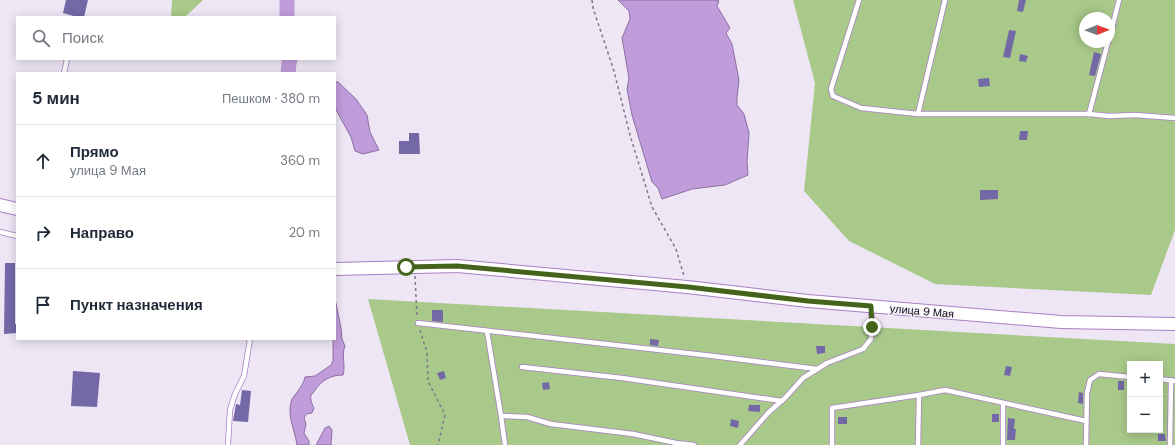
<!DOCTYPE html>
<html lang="ru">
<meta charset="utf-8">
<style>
:root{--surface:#fff;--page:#f2f2f3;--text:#1f2937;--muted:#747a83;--line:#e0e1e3}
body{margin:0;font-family:"DM Sans",sans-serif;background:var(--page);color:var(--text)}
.controls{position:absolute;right:12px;bottom:12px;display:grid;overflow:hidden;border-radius:0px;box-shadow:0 2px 10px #0003}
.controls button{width:36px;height:36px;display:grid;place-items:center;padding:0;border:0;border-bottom:1px solid var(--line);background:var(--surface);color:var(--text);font:20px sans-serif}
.compass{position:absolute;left:1079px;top:12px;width:36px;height:36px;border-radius:50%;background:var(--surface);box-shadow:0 2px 10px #0003;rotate:89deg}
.stop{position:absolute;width:12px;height:12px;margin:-9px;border:3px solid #43641a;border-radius:50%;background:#fff}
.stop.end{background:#43641a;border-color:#fff;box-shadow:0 1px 4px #0008}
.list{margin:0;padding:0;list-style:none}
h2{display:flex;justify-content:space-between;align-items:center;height:52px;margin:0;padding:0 16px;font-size:17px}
h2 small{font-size:13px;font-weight:400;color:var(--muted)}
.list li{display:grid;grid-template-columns:26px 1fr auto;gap:12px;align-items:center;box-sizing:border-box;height:72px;padding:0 16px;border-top:1px solid var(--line)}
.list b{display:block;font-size:15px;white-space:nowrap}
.list p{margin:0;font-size:13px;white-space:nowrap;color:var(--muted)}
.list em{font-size:13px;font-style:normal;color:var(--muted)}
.icon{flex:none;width:22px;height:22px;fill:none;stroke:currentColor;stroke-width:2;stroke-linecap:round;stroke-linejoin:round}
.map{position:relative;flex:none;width:1175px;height:445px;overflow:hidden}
.search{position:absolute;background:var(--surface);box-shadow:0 2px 10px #0003;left:16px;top:16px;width:320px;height:44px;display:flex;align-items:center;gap:10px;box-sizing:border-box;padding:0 14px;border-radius:0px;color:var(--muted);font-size:15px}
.panel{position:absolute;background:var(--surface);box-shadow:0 2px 10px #0003;left:16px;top:72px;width:320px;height:268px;border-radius:0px}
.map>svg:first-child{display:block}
.green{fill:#a9c98a;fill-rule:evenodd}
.water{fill:#c09cda;stroke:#8c6fa2}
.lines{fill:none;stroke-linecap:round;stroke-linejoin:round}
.river{stroke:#c09cda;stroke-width:15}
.building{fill:#7369a7}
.service-casing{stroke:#a87fc4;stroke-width:6}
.secondary-casing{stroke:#a87fc4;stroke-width:14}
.path{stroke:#807589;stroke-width:1.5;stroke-dasharray:3 3;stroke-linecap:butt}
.service{stroke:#fff;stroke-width:4.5}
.secondary{stroke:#fff;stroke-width:12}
.route{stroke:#43641a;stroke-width:5}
.labels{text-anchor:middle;stroke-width:3;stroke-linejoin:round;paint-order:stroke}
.street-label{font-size:11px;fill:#14051e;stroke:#f6f6f6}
</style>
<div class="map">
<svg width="1175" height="445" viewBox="0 0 1175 445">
<rect width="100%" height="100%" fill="#eee6f5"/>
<g class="green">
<polygon points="172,0 203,0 185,17 171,17"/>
<path d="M 793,0 L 1175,0 L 1175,230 L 1151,295 L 935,284 L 849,241 L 804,191 L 815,83 ZM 1085,18 L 1109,18 L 1109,42 L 1085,42 Z"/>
<path d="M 368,299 L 1175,344 L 1175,445 L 410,445 ZM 1130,364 L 1160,364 L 1160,430 L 1130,430 Z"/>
</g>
<g class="water">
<polygon points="618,0 715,0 719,1 717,6 730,28 726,33 732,44 739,80 737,98 737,105 744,114 749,133 747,162 748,175 725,185 692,189 662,199 658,188 652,182 632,115 627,89 629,78 622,38 630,19 629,11"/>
<polygon points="335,82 338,82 356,99 367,115 370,132 379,150 363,154 355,151 351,137 335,108"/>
<path d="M 335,299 L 341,328 L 342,339 L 345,346 C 341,355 346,365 343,375 C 331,375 322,380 315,390 C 315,390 312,395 311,395 C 310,400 312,404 314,408 L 312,413 L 306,414 L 304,418 L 306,424 L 304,433 L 309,441 L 309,445 L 297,445 C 295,430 286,414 292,399 C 294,396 296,394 298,391 C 301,387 304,382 305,377 L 315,376 L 331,365 L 333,361 L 333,339 L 335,339 Z"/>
<polygon points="329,426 332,430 331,445 316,445 325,428"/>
</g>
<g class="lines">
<g class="river">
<polyline points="287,0 287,17"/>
<polyline points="288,73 289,63 290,59"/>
</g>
</g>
<g class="building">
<polygon points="66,0 88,0 84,17 77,17 63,13"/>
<polygon points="1019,0 1026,0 1023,12 1017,11"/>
<polygon points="1009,30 1016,31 1010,58 1003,57"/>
<polygon points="1094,52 1101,54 1095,76 1089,75"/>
<polygon points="1020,54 1028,56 1026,62 1019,61"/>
<polygon points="989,78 990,86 979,87 978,79"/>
<polygon points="1020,131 1028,131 1027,140 1019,140"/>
<polygon points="409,133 419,133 420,154 399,154 399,141 409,141"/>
<polygon points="980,190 998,190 998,199 980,200"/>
<polygon points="5,263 15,263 15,324 17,324 17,333 4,334"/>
<polygon points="432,310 443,310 443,322 432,321"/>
<polygon points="650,339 659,340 658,346 650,345"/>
<polygon points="816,346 825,346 825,353 817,354"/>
<polygon points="1006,366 1012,367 1010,376 1004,375"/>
<polygon points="73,371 100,373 97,407 71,406"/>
<polygon points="444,371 446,378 440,380 437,373"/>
<rect x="1118" y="381" width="6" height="9"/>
<polygon points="549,382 550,389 543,390 542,383"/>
<polygon points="242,390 251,391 248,422 233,421 236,404 240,405"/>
<polygon points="1079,392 1083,393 1083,404 1078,403"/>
<polygon points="749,405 760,405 760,412 748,411"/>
<rect x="992" y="414" width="7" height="8"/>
<rect x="838" y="417" width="9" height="7"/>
<polygon points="1008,418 1015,419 1014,429 1016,429 1015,440 1007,440"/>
<polygon points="731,419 739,421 738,428 730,426"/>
<polygon points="1158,434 1165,434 1166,441 1158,441"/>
</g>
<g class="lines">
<g class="service-casing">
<g id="service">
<polyline points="859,0 831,89 833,96 861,108 918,114 1089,114 1109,116 1135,115 1175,118"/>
<polyline points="1109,40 1119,0"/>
<polyline points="64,73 67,59"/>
<polyline points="918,114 945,0"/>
<polyline points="1089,114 1108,42"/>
<polyline points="0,232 17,236"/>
<polyline points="418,323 713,356 817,369"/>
<polyline points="487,331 501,416 505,445"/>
<polyline points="522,367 622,378 782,401"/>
<polyline points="1160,379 1175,381"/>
<polyline points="501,416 527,417 551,424 633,434 676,443 694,445"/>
<polyline points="228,445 230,410 235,394 244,376 250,339"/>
<polyline points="740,445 768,413 786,397 803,378 827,363 863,349 871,339 872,327 871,306"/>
<polyline points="832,445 832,408 919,395"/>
<polyline points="918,445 919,395 945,390 1086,421"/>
<polyline points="1003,445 1003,403"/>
<polyline points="1086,445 1087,393 1090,380 1099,374 1130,377"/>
<polyline points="1170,445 1171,380"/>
</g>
</g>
<g class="secondary-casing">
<g id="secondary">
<polyline points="0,205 17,209"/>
<polyline points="335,269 457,266 687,287 808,301 1061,322 1175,324"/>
</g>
</g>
<g class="path">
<polyline points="592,0 593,8 614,71 630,135 652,207 676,249 684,276"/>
<polyline points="415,276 417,317"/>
<polyline points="420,330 427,353 428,381 445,415 438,445"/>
</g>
<use href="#service" class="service"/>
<use href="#secondary" class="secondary"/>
</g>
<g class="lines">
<polyline class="route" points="406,267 457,266 688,287 808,301 871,306 872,327"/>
</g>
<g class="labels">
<g class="street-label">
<text transform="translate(922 311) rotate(5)" y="4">улица 9 Мая</text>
</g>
</g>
</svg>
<div class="controls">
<button>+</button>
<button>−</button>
</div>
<svg class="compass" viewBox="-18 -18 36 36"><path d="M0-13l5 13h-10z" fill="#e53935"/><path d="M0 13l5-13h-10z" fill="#747a83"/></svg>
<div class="stop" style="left:406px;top:267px"></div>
<div class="stop end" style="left:872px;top:327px"></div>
<div class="search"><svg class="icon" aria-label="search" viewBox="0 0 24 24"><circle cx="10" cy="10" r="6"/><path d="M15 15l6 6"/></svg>Поиск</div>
<section class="panel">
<h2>5 мин<small>Пешком · 380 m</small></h2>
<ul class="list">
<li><svg class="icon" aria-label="ahead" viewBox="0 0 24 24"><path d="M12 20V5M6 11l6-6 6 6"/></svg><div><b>Прямо</b><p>улица 9 Мая</p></div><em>360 m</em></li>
<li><svg class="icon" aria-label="right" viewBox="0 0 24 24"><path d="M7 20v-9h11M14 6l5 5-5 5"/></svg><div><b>Направо</b></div><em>20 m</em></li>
<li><svg class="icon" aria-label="arrive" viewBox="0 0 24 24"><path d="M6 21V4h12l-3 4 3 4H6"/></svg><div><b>Пункт назначения</b></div></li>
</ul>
</section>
</div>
